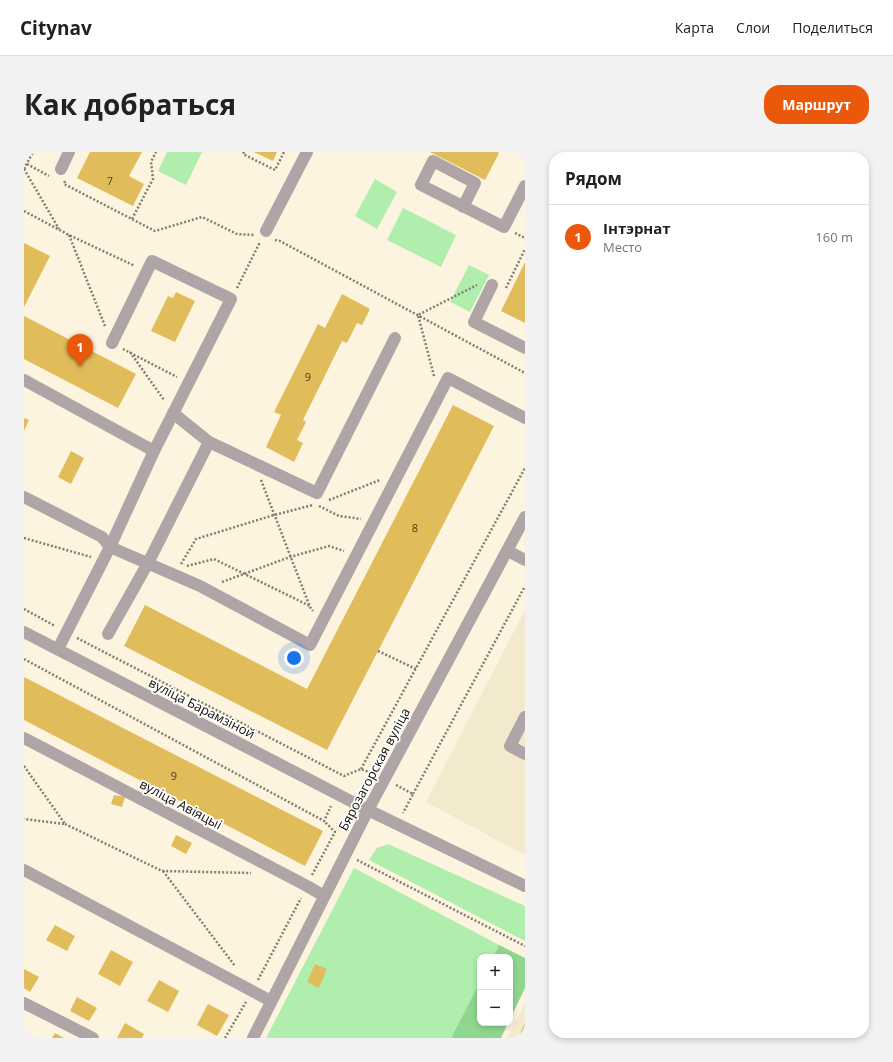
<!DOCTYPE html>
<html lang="ru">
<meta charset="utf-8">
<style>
:root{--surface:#fff;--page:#f2f2f2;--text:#202124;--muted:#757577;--line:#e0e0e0;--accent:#ea580c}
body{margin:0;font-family:"Open Sans",sans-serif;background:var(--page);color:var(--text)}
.controls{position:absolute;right:12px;bottom:12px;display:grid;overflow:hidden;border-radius:8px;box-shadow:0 2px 6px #0003}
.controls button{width:36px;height:36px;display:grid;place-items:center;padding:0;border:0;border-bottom:1px solid var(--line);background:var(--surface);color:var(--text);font:20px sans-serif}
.you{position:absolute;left:270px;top:506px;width:14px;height:14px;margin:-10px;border:3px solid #fff;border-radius:50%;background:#1a73e8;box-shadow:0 0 0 6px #1a73e833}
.badge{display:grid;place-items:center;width:26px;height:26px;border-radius:50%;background:var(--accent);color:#fff;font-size:13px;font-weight:700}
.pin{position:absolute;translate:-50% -33px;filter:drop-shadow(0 1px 2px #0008)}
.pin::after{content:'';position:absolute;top:21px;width:14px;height:12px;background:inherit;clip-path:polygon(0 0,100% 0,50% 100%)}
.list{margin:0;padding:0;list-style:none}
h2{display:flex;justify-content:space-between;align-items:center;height:52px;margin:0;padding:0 16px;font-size:17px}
h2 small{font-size:13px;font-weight:400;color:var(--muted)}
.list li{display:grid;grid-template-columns:26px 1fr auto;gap:12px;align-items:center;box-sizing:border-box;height:64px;padding:0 16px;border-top:1px solid var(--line)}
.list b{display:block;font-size:15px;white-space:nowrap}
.list p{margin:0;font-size:13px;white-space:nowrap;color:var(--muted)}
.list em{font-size:13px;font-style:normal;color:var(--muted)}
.map{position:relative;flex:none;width:501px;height:886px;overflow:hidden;border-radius:16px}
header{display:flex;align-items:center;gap:24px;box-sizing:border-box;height:56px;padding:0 20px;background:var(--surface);border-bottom:1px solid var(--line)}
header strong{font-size:19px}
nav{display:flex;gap:22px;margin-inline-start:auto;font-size:14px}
.intro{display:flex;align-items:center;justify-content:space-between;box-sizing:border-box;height:96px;padding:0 24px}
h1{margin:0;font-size:28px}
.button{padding:10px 18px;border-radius:16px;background:var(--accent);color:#fff;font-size:14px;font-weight:700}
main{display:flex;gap:24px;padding:0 24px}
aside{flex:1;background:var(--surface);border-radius:16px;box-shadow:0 2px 6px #0003}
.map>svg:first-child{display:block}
.built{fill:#f3e9cc}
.green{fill:#afeead}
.forest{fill:#8fd78e}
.building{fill:#e1bc5a}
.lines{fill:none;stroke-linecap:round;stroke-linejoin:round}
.path{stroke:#837d6f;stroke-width:2.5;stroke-dasharray:2 2;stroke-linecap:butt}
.minor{stroke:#afa4a6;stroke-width:12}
.labels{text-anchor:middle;stroke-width:3.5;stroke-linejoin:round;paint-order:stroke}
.number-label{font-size:11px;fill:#463b1d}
.street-label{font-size:13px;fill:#131009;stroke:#fff}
</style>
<header>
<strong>Citynav</strong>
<nav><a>Карта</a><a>Слои</a><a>Поделиться</a></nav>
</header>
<div class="intro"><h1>Как добраться</h1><a class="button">Маршрут</a></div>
<main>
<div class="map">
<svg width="501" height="886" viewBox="0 0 501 886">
<rect width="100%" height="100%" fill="#fdf4df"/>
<g class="built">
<polygon points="501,458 501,703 402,650"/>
<polygon points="501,851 501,886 483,886"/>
</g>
<g class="green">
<polygon points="143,0 178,0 162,33 134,19"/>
<polygon points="351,27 373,40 353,77 331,64"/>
<polygon points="379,56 432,83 417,115 363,88"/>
<polygon points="445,113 465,123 446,160 426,150"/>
<polygon points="364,692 501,754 501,789 345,708 353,696"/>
<polygon points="330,716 475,793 469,805 456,805 456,830 427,886 242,886"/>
</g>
<g class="forest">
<polygon points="475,793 501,806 501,836 486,867 486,805 469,805"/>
<polygon points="456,830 456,871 484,871 477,886 427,886"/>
</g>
<g class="building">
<polygon points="66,0 118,0 105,24 120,32 109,54 53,26"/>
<polygon points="230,0 253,0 249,9"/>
<polygon points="406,0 473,0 475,1 461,28"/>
<polygon points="0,91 26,104 0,155"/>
<polygon points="501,110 501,171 477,159"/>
<polygon points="152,140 171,149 151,190 127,179 144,144 149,146"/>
<polygon points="318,142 346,157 338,173 333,171 323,191 318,189 279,268 282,270 273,288 279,291 270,310 242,295 257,263 250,260 294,172 301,176"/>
<polygon points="0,164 112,222 94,256 0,207"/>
<polygon points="429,253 470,274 303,598 100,494 121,453 283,537"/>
<polygon points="0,266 5,268 0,279"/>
<polygon points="47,299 60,306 47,332 34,325"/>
<polygon points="0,525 299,679 281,714 0,568"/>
<polygon points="90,643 101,645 98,655 87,652"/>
<polygon points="152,683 168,691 162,702 147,694"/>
<polygon points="31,773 51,784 43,799 22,788"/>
<polygon points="87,798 109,810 96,834 74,822"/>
<polygon points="291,812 303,817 295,836 283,830"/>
<polygon points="0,817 15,825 6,840 0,836"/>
<polygon points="135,828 155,839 144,860 123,849"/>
<polygon points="53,845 73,856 65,869 46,859"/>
<polygon points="184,852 205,863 193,884 173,873"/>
<polygon points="101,871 120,882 118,886 93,886"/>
<polygon points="501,871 501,886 494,886"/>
<polygon points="31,881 40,886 28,886"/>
</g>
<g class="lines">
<g class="path">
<polyline points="220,0 219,2 251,18 260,0"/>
<polyline points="3,12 25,24"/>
<polyline points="0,17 35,77"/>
<polyline points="0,17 9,0"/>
<polyline points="41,29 40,32 131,79 178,65 213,82 230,83"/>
<polyline points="0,59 45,83 111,114"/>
<polyline points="108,67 129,27 127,10 132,0"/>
<polyline points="491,81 501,86"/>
<polyline points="45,83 81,174"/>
<polyline points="251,88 256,89 501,221"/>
<polyline points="213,136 236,90"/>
<polyline points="482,136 501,97"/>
<polyline points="99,197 153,225"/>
<polyline points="106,200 140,248"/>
<polyline points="410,224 394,163 453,133"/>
<polyline points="237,328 286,455 289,459"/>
<polyline points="305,348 356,328"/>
<polyline points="295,354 315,364 337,367"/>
<polyline points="0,386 67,405"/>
<polyline points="157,412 172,387 250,363 289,353"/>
<polyline points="163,414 190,407 286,454"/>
<polyline points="198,430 266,405 305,394 320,399"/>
<polyline points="0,457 31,474"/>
<polyline points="53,486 320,624 337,617 350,622"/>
<polyline points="354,499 392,517"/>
<polyline points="0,507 300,669 307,654"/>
<polyline points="0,614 41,672 0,667"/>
<polyline points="337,617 501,316"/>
<polyline points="372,633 389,642 379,661"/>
<polyline points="389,642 501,434"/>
<polyline points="41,672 138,719 227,721"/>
<polyline points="333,708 501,794"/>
<polyline points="139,719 211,814"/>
<polyline points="288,723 311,680 300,669"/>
<polyline points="234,828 277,746"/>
<polyline points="201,886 222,850"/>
</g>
<g class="minor">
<polyline points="37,17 45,0"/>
<polyline points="439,55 451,31 409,9 397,33 480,75 501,34"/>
<polyline points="242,79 283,0"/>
<polyline points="468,133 450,170 501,196"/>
<polyline points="88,191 128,109 207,147 130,299"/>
<polyline points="0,228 130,299 86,395 34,497"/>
<polyline points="149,261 185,290 293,341 371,186"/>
<polyline points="0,345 78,385 86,395 176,434 286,493 424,226 501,266"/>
<polyline points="484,399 501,408"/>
<polyline points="0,480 344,658 501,734"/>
<polyline points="84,482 124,411 185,290"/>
<polyline points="501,565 486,594 501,602"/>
<polyline points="0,586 283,734 300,744"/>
<polyline points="0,718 247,849"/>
<polyline points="0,851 69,886"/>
<polyline points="229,886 344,658 501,365"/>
</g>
</g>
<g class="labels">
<g class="number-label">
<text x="86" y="33">7</text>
<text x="284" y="229">9</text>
<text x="391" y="380">8</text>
<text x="150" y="628">9</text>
</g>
<g class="street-label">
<text transform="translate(178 556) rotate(27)" y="5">вуліца Барамзіной</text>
<text transform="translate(350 617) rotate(-62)" y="5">Бярозагорская вуліца</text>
<text transform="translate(157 652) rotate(28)" y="5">вуліца Авіяцыі</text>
</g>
</g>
</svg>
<div class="controls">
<button>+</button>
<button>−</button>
</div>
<div class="you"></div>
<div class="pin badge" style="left:56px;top:215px">1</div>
</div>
<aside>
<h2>Рядом<small></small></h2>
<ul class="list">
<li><span class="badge">1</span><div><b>Інтэрнат</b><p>Место</p></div><em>160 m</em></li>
</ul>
</aside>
</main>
